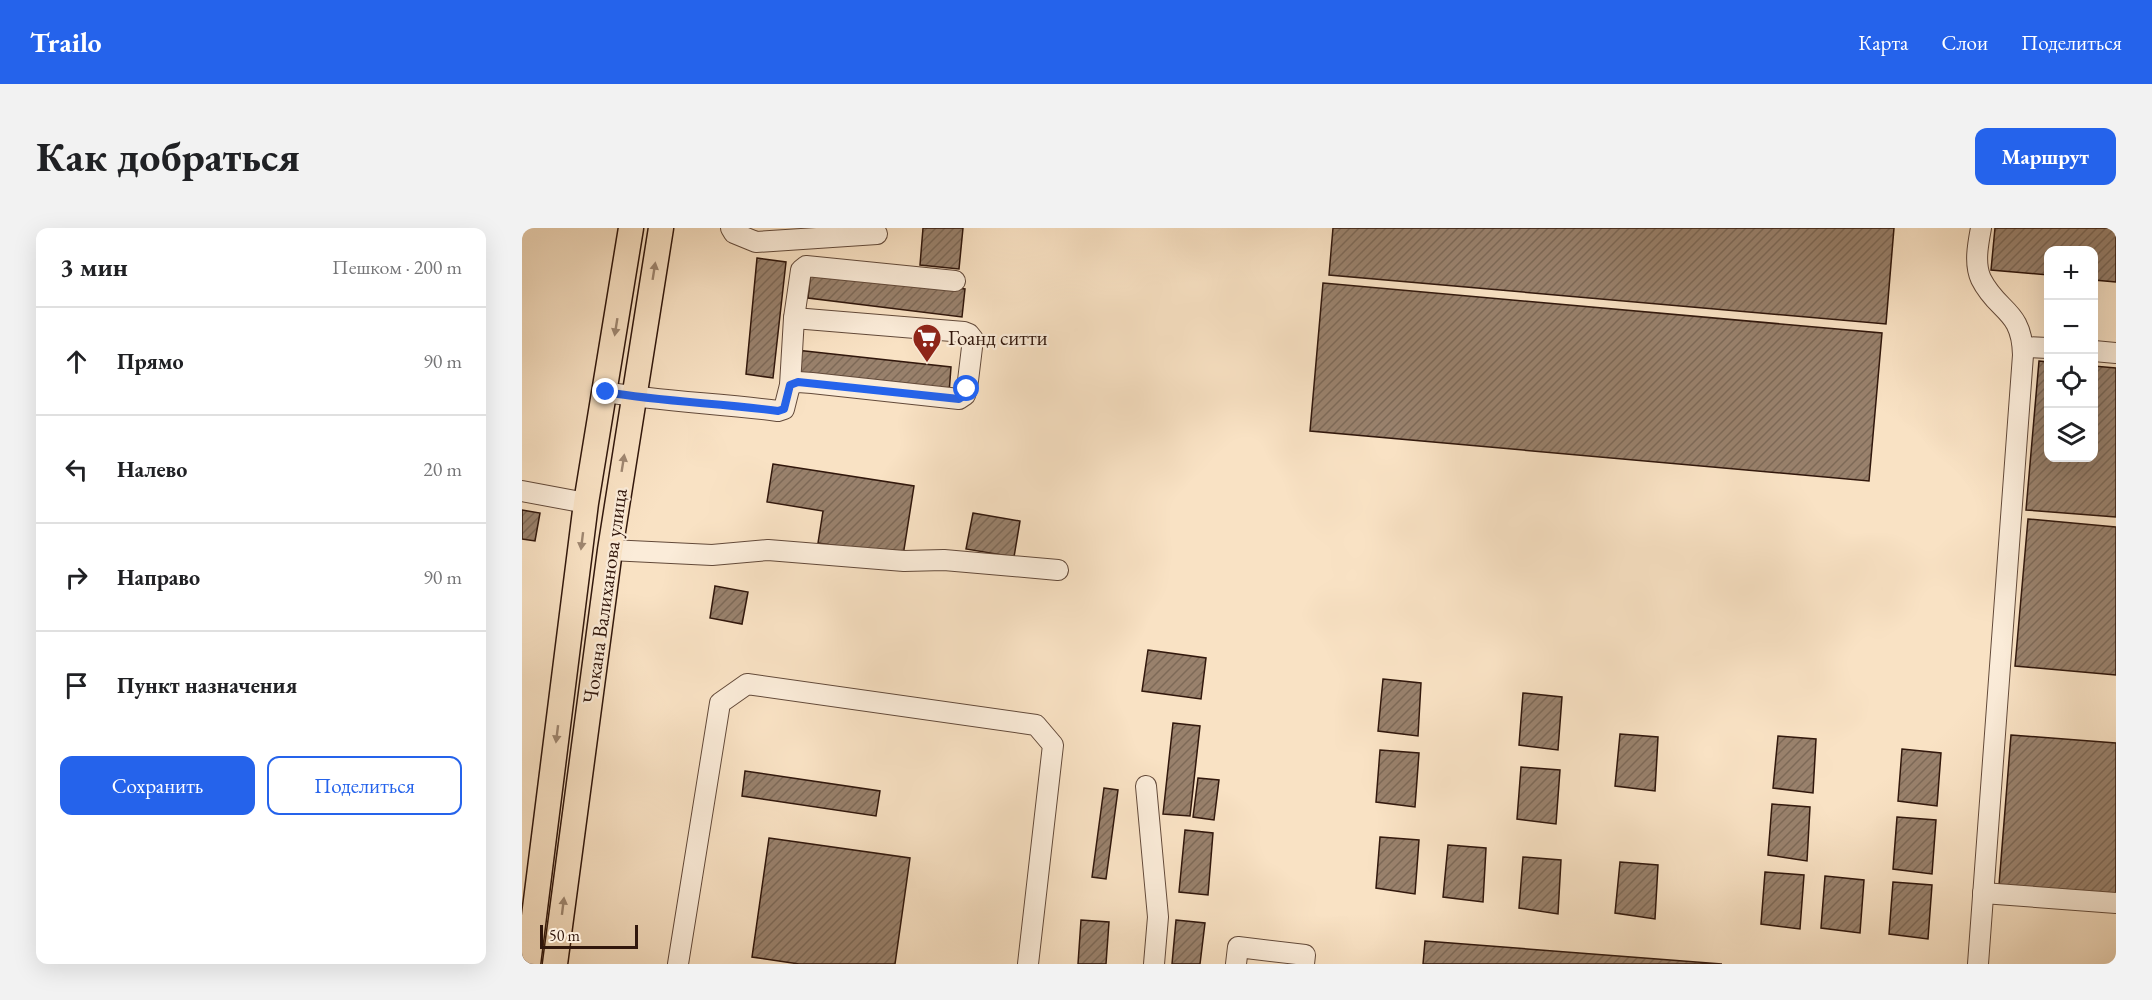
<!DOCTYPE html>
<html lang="ru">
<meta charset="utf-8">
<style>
:root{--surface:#fff;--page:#f2f2f2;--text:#202124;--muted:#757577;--line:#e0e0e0;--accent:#2563eb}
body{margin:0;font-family:"EB Garamond",serif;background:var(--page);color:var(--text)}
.controls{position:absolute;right:18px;top:18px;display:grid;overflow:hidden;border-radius:12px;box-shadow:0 6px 24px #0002}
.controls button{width:54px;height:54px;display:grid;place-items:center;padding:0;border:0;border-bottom:2px solid var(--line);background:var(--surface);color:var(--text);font:30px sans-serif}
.scale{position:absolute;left:18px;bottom:15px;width:98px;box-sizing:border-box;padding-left:6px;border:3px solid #31170c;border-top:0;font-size:16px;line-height:21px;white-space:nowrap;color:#31170c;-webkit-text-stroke:4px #fbecd9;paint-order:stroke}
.stop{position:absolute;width:18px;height:18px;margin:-14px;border:4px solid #2563eb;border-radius:50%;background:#fff}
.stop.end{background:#2563eb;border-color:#fff;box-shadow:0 2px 6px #0008}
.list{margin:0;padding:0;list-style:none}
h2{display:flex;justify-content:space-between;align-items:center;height:78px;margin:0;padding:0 24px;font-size:26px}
h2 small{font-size:20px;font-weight:400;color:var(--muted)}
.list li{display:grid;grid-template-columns:39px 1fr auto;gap:18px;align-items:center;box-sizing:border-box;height:108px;padding:0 24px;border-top:2px solid var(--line)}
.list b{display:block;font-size:22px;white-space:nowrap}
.list em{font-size:20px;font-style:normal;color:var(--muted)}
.actions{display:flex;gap:12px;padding:18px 24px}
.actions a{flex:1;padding:14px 0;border:2px solid var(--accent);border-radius:12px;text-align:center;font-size:21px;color:var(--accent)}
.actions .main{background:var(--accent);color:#fff}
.icon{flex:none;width:33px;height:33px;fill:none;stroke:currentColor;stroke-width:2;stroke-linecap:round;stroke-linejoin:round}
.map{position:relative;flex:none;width:1594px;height:736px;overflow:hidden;border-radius:12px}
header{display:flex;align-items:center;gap:36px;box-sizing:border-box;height:84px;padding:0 30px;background:var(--accent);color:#fff}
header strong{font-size:28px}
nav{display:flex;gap:33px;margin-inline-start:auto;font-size:21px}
.intro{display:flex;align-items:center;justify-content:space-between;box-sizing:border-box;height:144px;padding:0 36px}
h1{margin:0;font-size:42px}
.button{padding:15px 27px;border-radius:12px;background:var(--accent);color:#fff;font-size:21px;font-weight:700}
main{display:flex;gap:36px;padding:0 36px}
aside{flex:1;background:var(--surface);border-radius:12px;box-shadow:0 6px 24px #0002}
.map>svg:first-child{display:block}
.building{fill:url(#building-hatch);stroke:#31170c;stroke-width:1.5}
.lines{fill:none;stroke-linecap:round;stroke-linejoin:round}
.minor-casing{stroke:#634a3a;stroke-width:22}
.major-casing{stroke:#31170c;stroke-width:27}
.minor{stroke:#fbecd9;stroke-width:20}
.major{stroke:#f9e2c4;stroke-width:24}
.oneway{fill:#9f8771}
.route{stroke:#2563eb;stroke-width:8}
.labels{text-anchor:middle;stroke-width:4.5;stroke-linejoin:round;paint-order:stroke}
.poi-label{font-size:21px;fill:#31170c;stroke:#fbecd9;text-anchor:start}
.street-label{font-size:21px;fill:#31170c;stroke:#fbecd9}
</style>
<header>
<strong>Trailo</strong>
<nav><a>Карта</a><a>Слои</a><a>Поделиться</a></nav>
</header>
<div class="intro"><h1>Как добраться</h1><a class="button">Маршрут</a></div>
<main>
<aside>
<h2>3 мин<small>Пешком · 200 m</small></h2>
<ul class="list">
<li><svg class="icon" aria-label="ahead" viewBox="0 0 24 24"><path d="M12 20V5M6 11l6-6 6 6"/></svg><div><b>Прямо</b></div><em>90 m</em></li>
<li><svg class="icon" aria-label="left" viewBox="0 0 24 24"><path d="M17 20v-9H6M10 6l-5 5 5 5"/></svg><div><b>Налево</b></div><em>20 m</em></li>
<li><svg class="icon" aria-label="right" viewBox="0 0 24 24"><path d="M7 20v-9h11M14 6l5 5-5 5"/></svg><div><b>Направо</b></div><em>90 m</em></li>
<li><svg class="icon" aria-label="arrive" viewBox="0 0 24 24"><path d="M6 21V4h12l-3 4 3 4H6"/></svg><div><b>Пункт назначения</b></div></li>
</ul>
<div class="actions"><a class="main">Сохранить</a><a>Поделиться</a></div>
</aside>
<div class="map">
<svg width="1594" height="736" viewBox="0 0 1594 736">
<defs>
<pattern id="building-hatch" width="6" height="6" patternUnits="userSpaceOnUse" patternTransform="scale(1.5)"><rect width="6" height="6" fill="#99816c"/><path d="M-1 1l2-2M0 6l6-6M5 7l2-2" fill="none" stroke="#7d6957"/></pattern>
</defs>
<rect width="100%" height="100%" fill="#f9e2c4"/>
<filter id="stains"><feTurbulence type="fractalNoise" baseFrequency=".00333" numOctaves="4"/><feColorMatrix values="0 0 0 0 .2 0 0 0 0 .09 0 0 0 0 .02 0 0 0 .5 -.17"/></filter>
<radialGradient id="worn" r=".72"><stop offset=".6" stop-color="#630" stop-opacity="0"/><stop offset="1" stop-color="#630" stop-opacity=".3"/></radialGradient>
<g class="building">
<polygon points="401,0 441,0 437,41 398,37"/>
<polygon points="811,0 1372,0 1364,96 807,47"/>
<polygon points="1473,0 1594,0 1594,54 1572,52 1572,22 1526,22 1526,47 1469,42"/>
<polygon points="235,30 264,34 251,150 224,146"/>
<polygon points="289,42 443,61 440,89 286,70"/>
<polygon points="801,55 1360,105 1347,253 788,203"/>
<polygon points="274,122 429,139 427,166 273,149"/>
<polygon points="1517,133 1526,134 1526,230 1572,230 1572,138 1594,140 1594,289 1504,282"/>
<polygon points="251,236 392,258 381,328 296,315 301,283 245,274"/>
<polygon points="0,282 18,285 13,313 0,311"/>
<polygon points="451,285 498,293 492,329 444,321"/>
<polygon points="1506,291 1594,299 1594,447 1493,438"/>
<polygon points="193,358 226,364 220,396 188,390"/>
<polygon points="626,422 684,430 679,471 620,463"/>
<polygon points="861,451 899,455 896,508 856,503"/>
<polygon points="1001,465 1040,469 1036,522 997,517"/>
<polygon points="651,495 678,498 668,588 641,586"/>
<polygon points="1098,506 1136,509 1133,563 1093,558"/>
<polygon points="1489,507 1594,515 1594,666 1477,657"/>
<polygon points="1256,508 1294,511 1291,565 1251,560"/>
<polygon points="1380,521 1419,525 1415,578 1376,573"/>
<polygon points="858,522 897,525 893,579 854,574"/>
<polygon points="999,539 1038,542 1034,596 995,591"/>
<polygon points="223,543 358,563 354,588 220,568"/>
<polygon points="676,550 697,552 692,592 671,589"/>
<polygon points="582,560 596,562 584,651 570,649"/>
<polygon points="1250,576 1288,579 1285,633 1246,627"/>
<polygon points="1375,589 1414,592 1410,646 1371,641"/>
<polygon points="663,602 691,605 686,667 657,664"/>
<polygon points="858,609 897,612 893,666 854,660"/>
<polygon points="247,610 388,630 373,736 277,736 230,729"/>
<polygon points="926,617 964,620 961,674 921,669"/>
<polygon points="1001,629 1039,632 1036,686 997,680"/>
<polygon points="1098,634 1136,637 1133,691 1093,685"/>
<polygon points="1243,644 1282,647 1278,701 1239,696"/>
<polygon points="1303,648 1342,652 1338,705 1299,700"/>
<polygon points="1371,654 1410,657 1406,711 1367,706"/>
<polygon points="559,692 587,694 584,736 556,736"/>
<polygon points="654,692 683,695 678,736 650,736"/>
<polygon points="903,713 1200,736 901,736"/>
</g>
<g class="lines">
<g class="minor-casing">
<g id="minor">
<polyline points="209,0 212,5 234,14 355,6"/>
<polyline points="1501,119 1526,120"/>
<polyline points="1572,123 1594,125"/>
<polyline points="268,157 276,154 290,155 437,171 443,167 445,161 451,111 447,106 442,104 272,90"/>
<path d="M 84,164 C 141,174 199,175 256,183 L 262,181 L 268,157 L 272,90 L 279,42 L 284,38 L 433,53"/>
<polyline points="0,263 64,275"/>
<polyline points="88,322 190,327 246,322 382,333 422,332 536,342"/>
<polyline points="624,558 636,689 632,736"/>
<polyline points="1461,665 1594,675"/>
<polyline points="156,736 198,475 225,456 514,497 531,517 506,736"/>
<polyline points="714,736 716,719 783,727 782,736"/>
<path d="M 1456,736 L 1501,127 C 1500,81 1476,85 1459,51 C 1452,36 1456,16 1459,0"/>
</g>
</g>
<g class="major-casing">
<g id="major">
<polyline points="6,736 64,275 109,0"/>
<polyline points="33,736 88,322 139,0"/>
</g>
</g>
<use href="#minor" class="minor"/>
<use href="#major" class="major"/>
</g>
<defs><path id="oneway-solid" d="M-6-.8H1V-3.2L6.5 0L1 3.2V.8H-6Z" transform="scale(1.5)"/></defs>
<g class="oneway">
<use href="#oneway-solid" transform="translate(132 43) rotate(-81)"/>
<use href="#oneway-solid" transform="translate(94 99) rotate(99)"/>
<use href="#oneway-solid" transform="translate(101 235) rotate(-81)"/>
<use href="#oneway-solid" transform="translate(60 313) rotate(97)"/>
<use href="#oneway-solid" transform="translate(35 506) rotate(97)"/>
<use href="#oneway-solid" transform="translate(41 678) rotate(-83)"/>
</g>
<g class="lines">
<path class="route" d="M 84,164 C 141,174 199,175 256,183 L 262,181 L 268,157 L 276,154 L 437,171 L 443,167 L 445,161"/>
</g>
<defs>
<g id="supermarket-pin" transform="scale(1.5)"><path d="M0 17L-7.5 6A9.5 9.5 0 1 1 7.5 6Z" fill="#8f2418" stroke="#fbecd9"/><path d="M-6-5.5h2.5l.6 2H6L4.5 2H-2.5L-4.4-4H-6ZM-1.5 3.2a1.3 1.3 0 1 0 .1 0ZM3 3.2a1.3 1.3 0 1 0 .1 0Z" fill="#fff"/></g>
</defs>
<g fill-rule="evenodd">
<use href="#supermarket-pin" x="405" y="110"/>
</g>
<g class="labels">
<g class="poi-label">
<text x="426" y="117">Гоанд ситти</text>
</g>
<g class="street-label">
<text transform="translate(83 368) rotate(-82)" y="7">Чокана Валиханова улица</text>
</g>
</g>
<rect width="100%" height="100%" filter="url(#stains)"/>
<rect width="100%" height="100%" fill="url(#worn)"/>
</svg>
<div class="controls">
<button>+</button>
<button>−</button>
<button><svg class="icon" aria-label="locate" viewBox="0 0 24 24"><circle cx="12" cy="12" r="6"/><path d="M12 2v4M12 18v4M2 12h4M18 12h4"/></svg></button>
<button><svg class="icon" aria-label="layers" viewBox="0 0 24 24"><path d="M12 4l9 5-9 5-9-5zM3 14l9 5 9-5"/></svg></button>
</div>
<div class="scale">50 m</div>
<div class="stop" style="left:445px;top:161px"></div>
<div class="stop end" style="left:84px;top:164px"></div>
</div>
</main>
